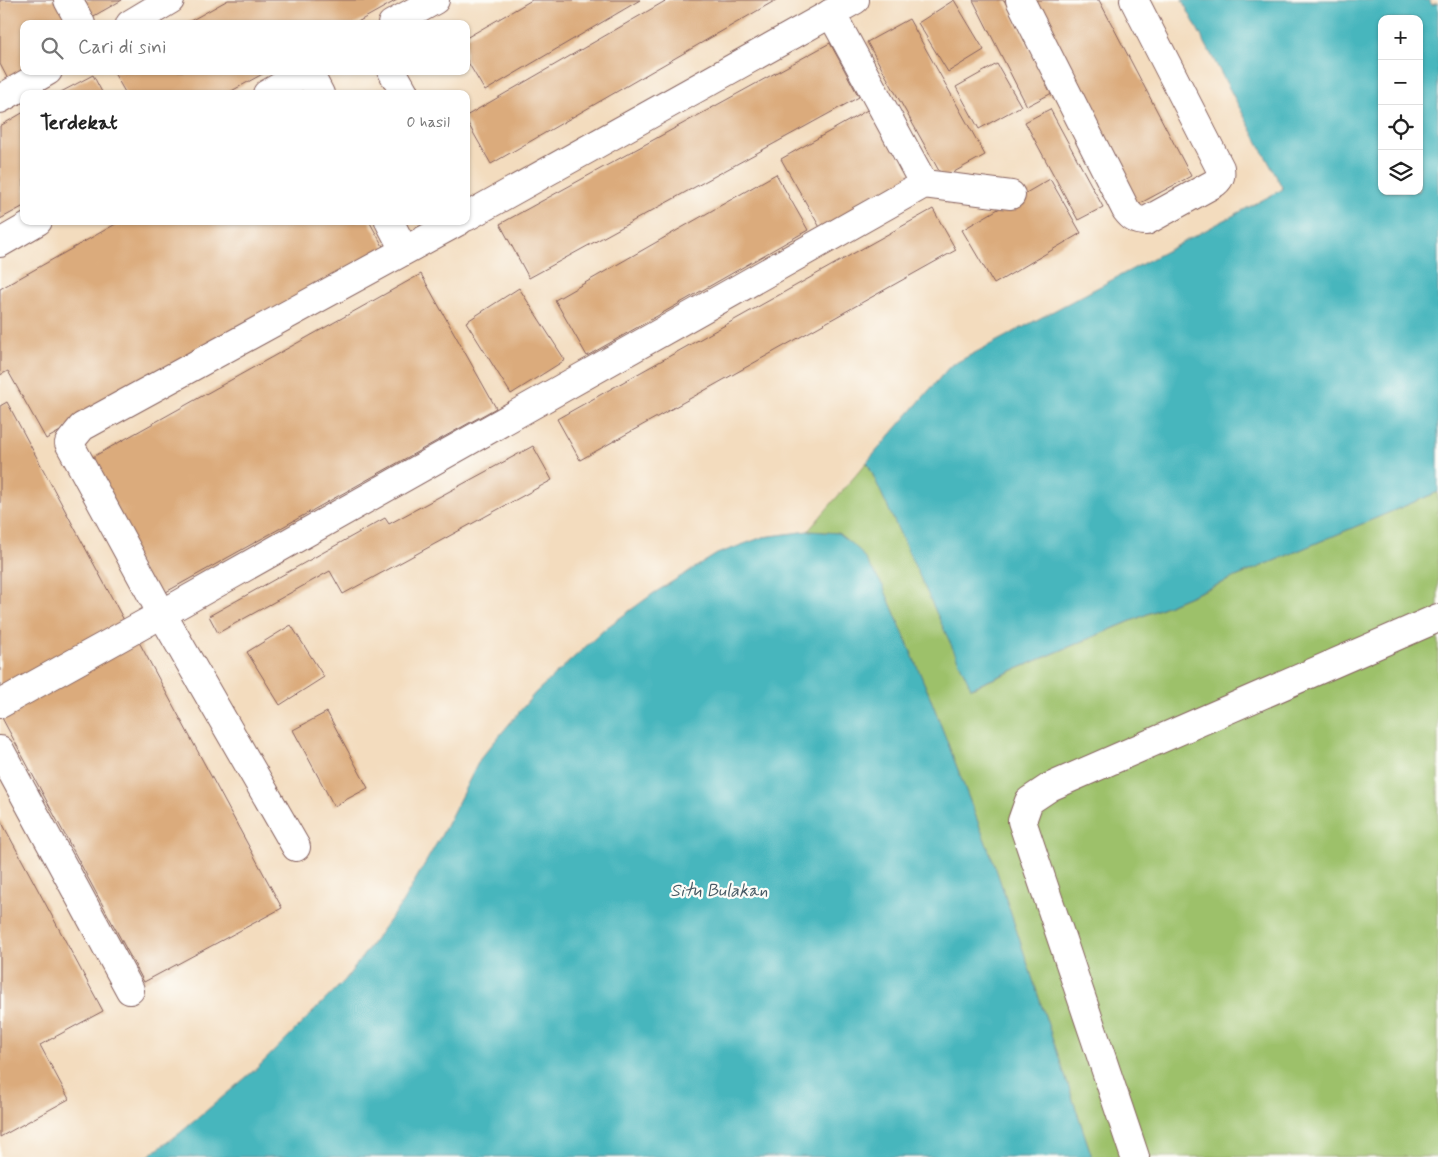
<!DOCTYPE html>
<html lang="id">
<meta charset="utf-8">
<style>
:root{--surface:#fff;--page:#f6f6f6;--text:#222;--muted:#767676;--line:#e0e0e0}
body{margin:0;font-family:Mynerve,sans-serif;background:var(--page);color:var(--text)}
.controls{position:absolute;right:15px;top:15px;display:grid;overflow:hidden;border-radius:10px;box-shadow:0 1px 4px #0004}
.controls button{width:45px;height:45px;display:grid;place-items:center;padding:0;border:0;border-bottom:1px solid var(--line);background:var(--surface);color:var(--text);font:25px sans-serif}
.list{margin:0;padding:0;list-style:none}
h2{display:flex;justify-content:space-between;align-items:center;height:65px;margin:0;padding:0 20px;font-size:21px}
h2 small{font-size:16px;font-weight:400;color:var(--muted)}
.icon{flex:none;width:28px;height:28px;fill:none;stroke:currentColor;stroke-width:2;stroke-linecap:round;stroke-linejoin:round}
.map{position:relative;flex:none;width:1438px;height:1157px;overflow:hidden}
.search{position:absolute;background:var(--surface);box-shadow:0 1px 4px #0004;left:20px;top:20px;width:450px;height:55px;display:flex;align-items:center;gap:12px;box-sizing:border-box;padding:0 18px;border-radius:10px;color:var(--muted);font-size:19px}
.panel{position:absolute;background:var(--surface);box-shadow:0 1px 4px #0004;left:20px;top:90px;width:450px;height:135px;border-radius:10px}
.map>svg:first-child{display:block}
.green{fill:#9dc16b;stroke:#74704b}
.water{fill:#47b6bd;stroke:#486a74;fill-rule:evenodd}
.building{fill:#dbab7b}
.lines{fill:none;stroke-linecap:round;stroke-linejoin:round}
.minor-casing{stroke:#85615e;stroke-width:30}
.minor{stroke:#fff;stroke-width:28}
.labels{text-anchor:middle;stroke-width:4.5;stroke-linejoin:round;paint-order:stroke}
.water-label{font-size:18px;font-style:italic;fill:#495b65;stroke:#fdfcf7}
</style>
<div class="map">
<svg width="1438" height="1157" viewBox="0 0 1438 1157">
<rect width="100%" height="100%" fill="#fdfcf7"/>
<filter id="ink" filterUnits="userSpaceOnUse"><feTurbulence type="fractalNoise" baseFrequency=".02" numOctaves="2"/><feDisplacementMap in="SourceGraphic" scale="10" xChannelSelector="R" yChannelSelector="G"/><feConvolveMatrix kernelMatrix="1 2 1 2 8 2 1 2 1" color-interpolation-filters="sRGB"/></filter>
<filter id="wash" filterUnits="userSpaceOnUse"><feTurbulence type="fractalNoise" baseFrequency=".0096" numOctaves="4" result="noise"/><feDisplacementMap in="SourceGraphic" scale="20" xChannelSelector="R" yChannelSelector="G"/><feGaussianBlur stdDeviation="1.12" result="paint"/><feColorMatrix in="noise" values="0 0 0 0 0 0 0 0 0 0 0 0 0 0 0 0 0 1.4 0 .05"/><feComposite in="paint" operator="in"/></filter>
<g filter="url(#wash)">
<rect width="100%" height="100%" fill="#f3dcbe"/>
<polygon class="green" points="867,462 972,688 1438,492 1438,1157 1092,1157 996,869 930,697 883,586 859,551 838,533 808,531"/>
<g class="water">
<path d="M 1182,0 L 1429,0 L 1432,5 L 1438,3 L 1438,492 L 971,688 L 867,462 L 950,366 L 1283,189 ZM 1382,19 L 1419,19 L 1419,191 L 1382,191 Z"/>
<polygon points="808,531 838,533 859,550 883,586 930,697 996,869 1092,1157 147,1157 180,1133 257,1068 345,980 402,903 442,834 480,759 535,693 606,628 654,593 717,554 763,537"/>
</g>
<g id="blocks">
<g class="building">
<polygon points="0,0 56,0 69,24 24,24 24,71 11,85 0,64"/>
<polygon points="83,0 122,0 92,17"/>
<polygon points="228,0 397,0 354,24 185,24"/>
<polygon points="532,0 640,0 485,91 466,59 466,38"/>
<polygon points="667,0 776,0 491,164 466,120 466,116"/>
<polygon points="954,0 984,50 948,72 918,23"/>
<polygon points="973,0 1004,0 1052,93 1027,106"/>
<polygon points="1027,0 1099,0 1191,176 1135,206"/>
<polygon points="909,19 985,155 943,178 867,42"/>
<polygon points="830,43 859,97 529,278 500,224"/>
<polygon points="997,64 1021,106 979,129 956,87"/>
<polygon points="113,71 268,71 226,94 126,94"/>
<polygon points="93,75 103,94 58,94 61,92"/>
<polygon points="871,108 912,180 822,231 781,159"/>
<polygon points="1050,109 1103,207 1078,220 1025,122"/>
<polygon points="24,112 24,206 0,219 0,126"/>
<polygon points="776,174 808,230 587,356 555,300"/>
<polygon points="1050,179 1081,233 994,284 962,230"/>
<polygon points="933,209 956,250 580,460 557,419"/>
<polygon points="121,221 369,221 385,250 46,439 8,371 0,375 0,289"/>
<polygon points="421,274 496,408 157,597 82,463"/>
<polygon points="519,288 565,360 511,394 466,322"/>
<polygon points="7,402 126,624 0,692 0,406"/>
<polygon points="533,446 552,480 343,594 330,571 218,633 209,616 385,518 389,524"/>
<polygon points="291,625 324,677 280,705 247,652"/>
<polygon points="139,642 282,908 144,982 1,716"/>
<polygon points="327,712 368,788 334,806 293,730"/>
<polygon points="0,819 103,1011 40,1045 69,1099 0,1137"/>
</g>
</g>
</g>
<g filter="url(#ink)">
<use href="#blocks" fill-opacity="0" stroke="#85615e" stroke-width="1"/>
<g class="lines">
<g class="minor-casing">
<g id="minor">
<polyline points="68,0 81,24"/>
<path d="M 1020,0 L 1126,210 C 1132,218 1137,221 1146,221 L 1215,183 C 1221,178 1221,175 1220,168 L 1134,0"/>
<polyline points="831,13 924,184"/>
<polyline points="130,24 170,0"/>
<polyline points="392,24 435,0"/>
<polyline points="308,71 320,94"/>
<polyline points="392,71 405,94"/>
<polyline points="267,94 308,71"/>
<polyline points="0,99 48,71"/>
<polyline points="466,217 855,0"/>
<polyline points="389,221 404,250"/>
<polyline points="0,243 38,221"/>
<polyline points="0,704 162,614 924,184 1011,195"/>
<polyline points="0,750 130,990"/>
<polyline points="296,847 162,614 69,443 82,427 459,221"/>
<polyline points="1135,1157 1022,821 1029,801 1050,787 1438,618"/>
</g>
</g>
<use href="#minor" class="minor"/>
</g>
</g>
<g class="labels">
<g class="water-label">
<text x="719" y="896">Situ Bulakan</text>
</g>
</g>
</svg>
<div class="controls">
<button>+</button>
<button>−</button>
<button><svg class="icon" aria-label="locate" viewBox="0 0 24 24"><circle cx="12" cy="12" r="6"/><path d="M12 2v4M12 18v4M2 12h4M18 12h4"/></svg></button>
<button><svg class="icon" aria-label="layers" viewBox="0 0 24 24"><path d="M12 4l9 5-9 5-9-5zM3 14l9 5 9-5"/></svg></button>
</div>
<div class="search"><svg class="icon" aria-label="search" viewBox="0 0 24 24"><circle cx="10" cy="10" r="6"/><path d="M15 15l6 6"/></svg>Cari di sini</div>
<section class="panel">
<h2>Terdekat<small>0 hasil</small></h2>
<ul class="list">
</ul>
</section>
</div>
